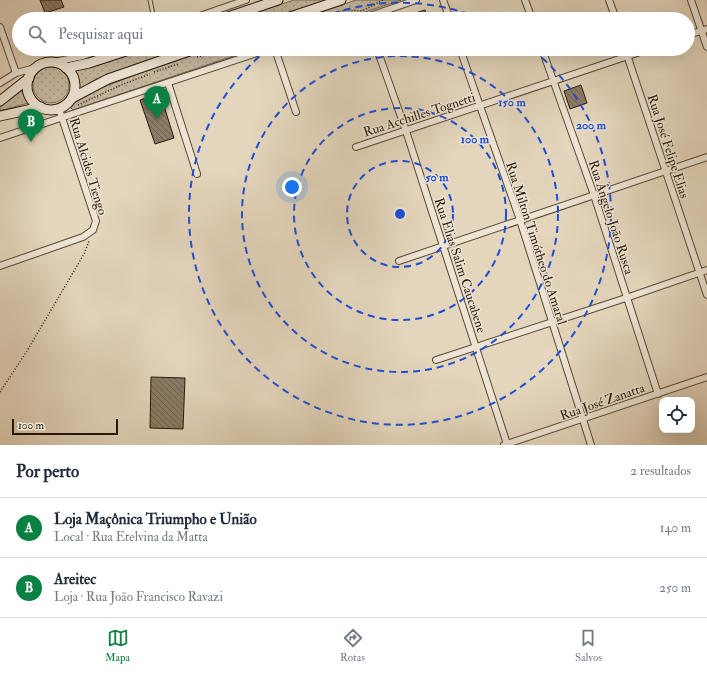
<!DOCTYPE html>
<html lang="pt">
<meta charset="utf-8">
<style>
:root{--surface:#fff;--page:#f6f6f7;--text:#1f2937;--muted:#747a83;--line:#e0e1e3;--accent:#0b8043}
body{margin:0;font-family:"IM FELL Double Pica",serif;background:var(--page);color:var(--text)}
.controls{position:absolute;right:12px;bottom:12px;display:grid;overflow:hidden;border-radius:8px;box-shadow:0 4px 16px #0002}
.controls button{width:36px;height:36px;display:grid;place-items:center;padding:0;border:0;border-bottom:1px solid var(--line);background:var(--surface);color:var(--text);font:20px sans-serif}
.scale{position:absolute;left:12px;bottom:10px;width:106px;box-sizing:border-box;padding-left:4px;border:2px solid #281907;border-top:0;font-size:11px;line-height:14px;white-space:nowrap;color:#281907;-webkit-text-stroke:3px #ede4d4;paint-order:stroke}
.you{position:absolute;left:292px;top:187px;width:14px;height:14px;margin:-10px;border:3px solid #fff;border-radius:50%;background:#1a73e8;box-shadow:0 0 0 6px #1a73e833}
.badge{display:grid;place-items:center;width:26px;height:26px;border-radius:50%;background:var(--accent);color:#fff;font-size:13px;font-weight:700}
.pin{position:absolute;translate:-50% -33px;filter:drop-shadow(0 1px 2px #0008)}
.pin::after{content:'';position:absolute;top:21px;width:14px;height:12px;background:inherit;clip-path:polygon(0 0,100% 0,50% 100%)}
.list{margin:0;padding:0;list-style:none}
h2{display:flex;justify-content:space-between;align-items:center;height:52px;margin:0;padding:0 16px;font-size:17px}
h2 small{font-size:13px;font-weight:400;color:var(--muted)}
.list li{display:grid;grid-template-columns:26px 1fr auto;gap:12px;align-items:center;box-sizing:border-box;height:60px;padding:0 16px;border-top:1px solid var(--line)}
.list b{display:block;font-size:15px;white-space:nowrap}
.list p{margin:0;font-size:13px;white-space:nowrap;color:var(--muted)}
.list em{font-size:13px;font-style:normal;color:var(--muted)}
.icon{flex:none;width:22px;height:22px;fill:none;stroke:currentColor;stroke-width:2;stroke-linecap:round;stroke-linejoin:round}
.map{position:relative;flex:none;width:707px;height:445px;overflow:hidden}
.search{position:absolute;background:var(--surface);box-shadow:0 4px 16px #0002;left:12px;right:12px;top:12px;height:44px;display:flex;align-items:center;gap:10px;box-sizing:border-box;padding:0 14px;border-radius:22px;color:var(--muted);font-size:15px}
.sheet{height:172px;background:var(--surface)}
nav{display:flex;justify-content:space-around;align-items:center;box-sizing:border-box;height:56px;border-top:1px solid var(--line);background:var(--surface);font-size:11px;color:var(--muted)}
nav a{display:grid;justify-items:center;gap:2px}
nav .on{color:var(--accent)}
.map>svg:first-child{display:block}
.grass{fill:url(#grass-dots);stroke:#766852}
.building{fill:url(#building-back-hatch);stroke:#281907}
.lines{fill:none;stroke-linecap:round;stroke-linejoin:round}
.lane-casing{stroke:#574834;stroke-width:5}
.street-casing{stroke:#574834;stroke-width:8}
.secondary-casing{stroke:#281907;stroke-width:11}
.path{stroke:#281907;stroke-width:1.5;stroke-dasharray:1 2;stroke-linecap:butt}
.lane{stroke:#ede4d4;stroke-width:3}
.street{stroke:#ede4d4;stroke-width:6}
.secondary{stroke:#ede4d4;stroke-width:9}
.ring{fill:none;stroke:#1d4ed8;stroke-width:2;stroke-dasharray:7 5}
.labels{text-anchor:middle;stroke-width:3;stroke-linejoin:round;paint-order:stroke}
.street-label{font-size:13px;fill:#281907;stroke:#ede4d4}
.centre{fill:#1d4ed8;stroke:#ede4d4;stroke-width:2}
.ring-label{font-size:12px;text-anchor:middle;font-weight:bold;fill:#1d4ed8;stroke:#ede4d4;stroke-width:3;stroke-linejoin:round;paint-order:stroke}
</style>
<div class="map">
<svg width="707" height="445" viewBox="0 0 707 445">
<defs>
<pattern id="grass-dots" width="8" height="8" patternUnits="userSpaceOnUse"><rect width="8" height="8" fill="#c4b69e"/><path d="M2 2h.1M6 6h.1" fill="none" stroke="#a89c87" stroke-width="1.8" stroke-linecap="round"/></pattern>
<pattern id="building-back-hatch" width="6" height="6" patternUnits="userSpaceOnUse"><rect width="6" height="6" fill="#8a7b66"/><path d="M-1 5l2 2M0 0l6 6M5-1l2 2" fill="none" stroke="#716452"/></pattern>
</defs>
<rect width="100%" height="100%" fill="#e4d6bd"/>
<filter id="stains"><feTurbulence type="fractalNoise" baseFrequency=".005" numOctaves="4"/><feColorMatrix values="0 0 0 0 .2 0 0 0 0 .09 0 0 0 0 .02 0 0 0 .5 -.17"/></filter>
<radialGradient id="worn" r=".72"><stop offset=".6" stop-color="#630" stop-opacity="0"/><stop offset="1" stop-color="#630" stop-opacity=".3"/></radialGradient>
<g class="grass">
<polygon points="294,0 327,0 269,19 237,19"/>
<polygon points="356,0 401,0 344,19 300,19"/>
<polygon points="147,49 180,49 96,79 80,89 78,89 75,70 81,69"/>
<polygon points="211,49 254,49 73,110 71,108 74,103 104,87 137,74"/>
<circle cx="51" cy="85" r="18"/>
<polygon points="23,90 28,103 0,111 0,107"/>
</g>
<g class="building">
<polygon points="40,0 61,0 64,7 45,13"/>
<polygon points="425,10 428,19 400,19 400,18"/>
<polygon points="581,85 587,103 570,109 564,91"/>
<polygon points="160,93 174,138 155,144 140,100"/>
<polygon points="151,377 185,378 183,429 150,428"/>
</g>
<g class="lines">
<g class="lane-casing">
<polyline id="lane" points="150,0 154,19"/>
</g>
<g class="street-casing">
<g id="street">
<polyline points="443,0 450,19"/>
<polyline points="525,0 532,19"/>
<polyline points="609,0 616,19"/>
<polyline points="691,0 707,47"/>
<polyline points="191,19 246,0"/>
<polyline points="361,19 416,0"/>
<polyline points="0,27 16,73"/>
<polyline points="688,35 707,29"/>
<polyline points="275,49 296,112"/>
<polyline points="377,49 406,131 507,444"/>
<polyline points="460,49 520,220 591,445"/>
<polyline points="542,49 594,195 658,394"/>
<polyline points="625,49 707,295"/>
<polyline points="54,62 83,56 103,49"/>
<polyline points="0,83 16,73 35,68"/>
<polyline points="168,83 197,174"/>
<polyline points="0,138 269,49"/>
<polyline points="356,147 649,49"/>
<polyline points="399,261 707,157"/>
<polyline points="0,266 83,237 93,230 96,221 59,109"/>
<polyline points="436,360 626,298 707,270"/>
<polyline points="504,445 707,377"/>
</g>
</g>
<g class="secondary-casing">
<g id="secondary">
<polyline points="222,19 278,0"/>
<polyline points="284,19 341,0"/>
<circle cx="51" cy="86" r="24"/>
<polyline points="66,68 89,63 132,49"/>
<polyline points="72,98 108,79 195,49"/>
<polyline points="0,101 29,78"/>
<polyline points="0,116 41,107"/>
</g>
</g>
<g class="path">
<polyline points="320,19 345,10 362,11 383,0"/>
<polyline points="197,57 228,49"/>
<polyline points="154,72 178,64"/>
<polyline points="78,105 121,85 150,74"/>
<polyline points="0,392 27,351 84,254 89,241"/>
</g>
<use href="#lane" class="lane"/>
<use href="#street" class="street"/>
<use href="#secondary" class="secondary"/>
</g>
<g class="ring">
<circle cx="400" cy="214" r="53"/>
<circle cx="400" cy="214" r="106"/>
<circle cx="400" cy="214" r="158"/>
<path d="M321 18A211 211 0 0 1 479 18M533 50A211 211 0 1 1 267 50"/>
</g>
<g class="labels">
<g class="street-label">
<text transform="translate(419 114) rotate(-18)" y="5">Rua Acchilles Tognetti</text>
<text transform="translate(669 146) rotate(72)" y="5">Rua José Felipe Elias</text>
<text transform="translate(89 166) rotate(73)" y="5">Rua Alcides Tiengo</text>
<text transform="translate(612 217) rotate(72)" y="5">Rua Ângelo João Rusca</text>
<text transform="translate(537 243) rotate(72)" y="5">Rua Milton Timótheo do Amaral</text>
<text transform="translate(461 265) rotate(72)" y="5">Rua Elias Salim Caucabene</text>
<text transform="translate(602 401) rotate(-19)" y="5">Rua José Zanatta</text>
</g>
</g>
<circle cx="400" cy="214" r="6" class="centre"/>
<g class="ring-label">
<text x="512" y="106">150 m</text>
<text x="591" y="129">200 m</text>
<text x="475" y="143">100 m</text>
<text x="437" y="181">50 m</text>
</g>
<rect width="100%" height="100%" filter="url(#stains)"/>
<rect width="100%" height="100%" fill="url(#worn)"/>
</svg>
<div class="controls">
<button><svg class="icon" aria-label="locate" viewBox="0 0 24 24"><circle cx="12" cy="12" r="6"/><path d="M12 2v4M12 18v4M2 12h4M18 12h4"/></svg></button>
</div>
<div class="scale">100 m</div>
<div class="you"></div>
<div class="pin badge" style="left:157px;top:119px">A</div>
<div class="pin badge" style="left:31px;top:142px">B</div>
<div class="search"><svg class="icon" aria-label="search" viewBox="0 0 24 24"><circle cx="10" cy="10" r="6"/><path d="M15 15l6 6"/></svg>Pesquisar aqui</div>
</div>
<section class="sheet">
<h2>Por perto<small>2 resultados</small></h2>
<ul class="list">
<li><span class="badge">A</span><div><b>Loja Maçônica Triumpho e União</b><p>Local · Rua Etelvina da Matta</p></div><em>140 m</em></li>
<li><span class="badge">B</span><div><b>Areitec</b><p>Loja · Rua João Francisco Ravazi</p></div><em>250 m</em></li>
</ul>
</section>
<nav>
<a class="on"><svg class="icon" aria-label="map" viewBox="0 0 24 24"><path d="M3 6l6-2 6 2 6-2v14l-6 2-6-2-6 2zM9 4v14M15 6v14"/></svg>Mapa</a>
<a><svg class="icon" aria-label="directions" viewBox="0 0 24 24"><path d="M12 3l9 9-9 9-9-9zM9 14v-3h6M13 9l2 2-2 2"/></svg>Rotas</a>
<a><svg class="icon" aria-label="saved" viewBox="0 0 24 24"><path d="M7 4h10v16l-5-4-5 4z"/></svg>Salvos</a>
</nav>
